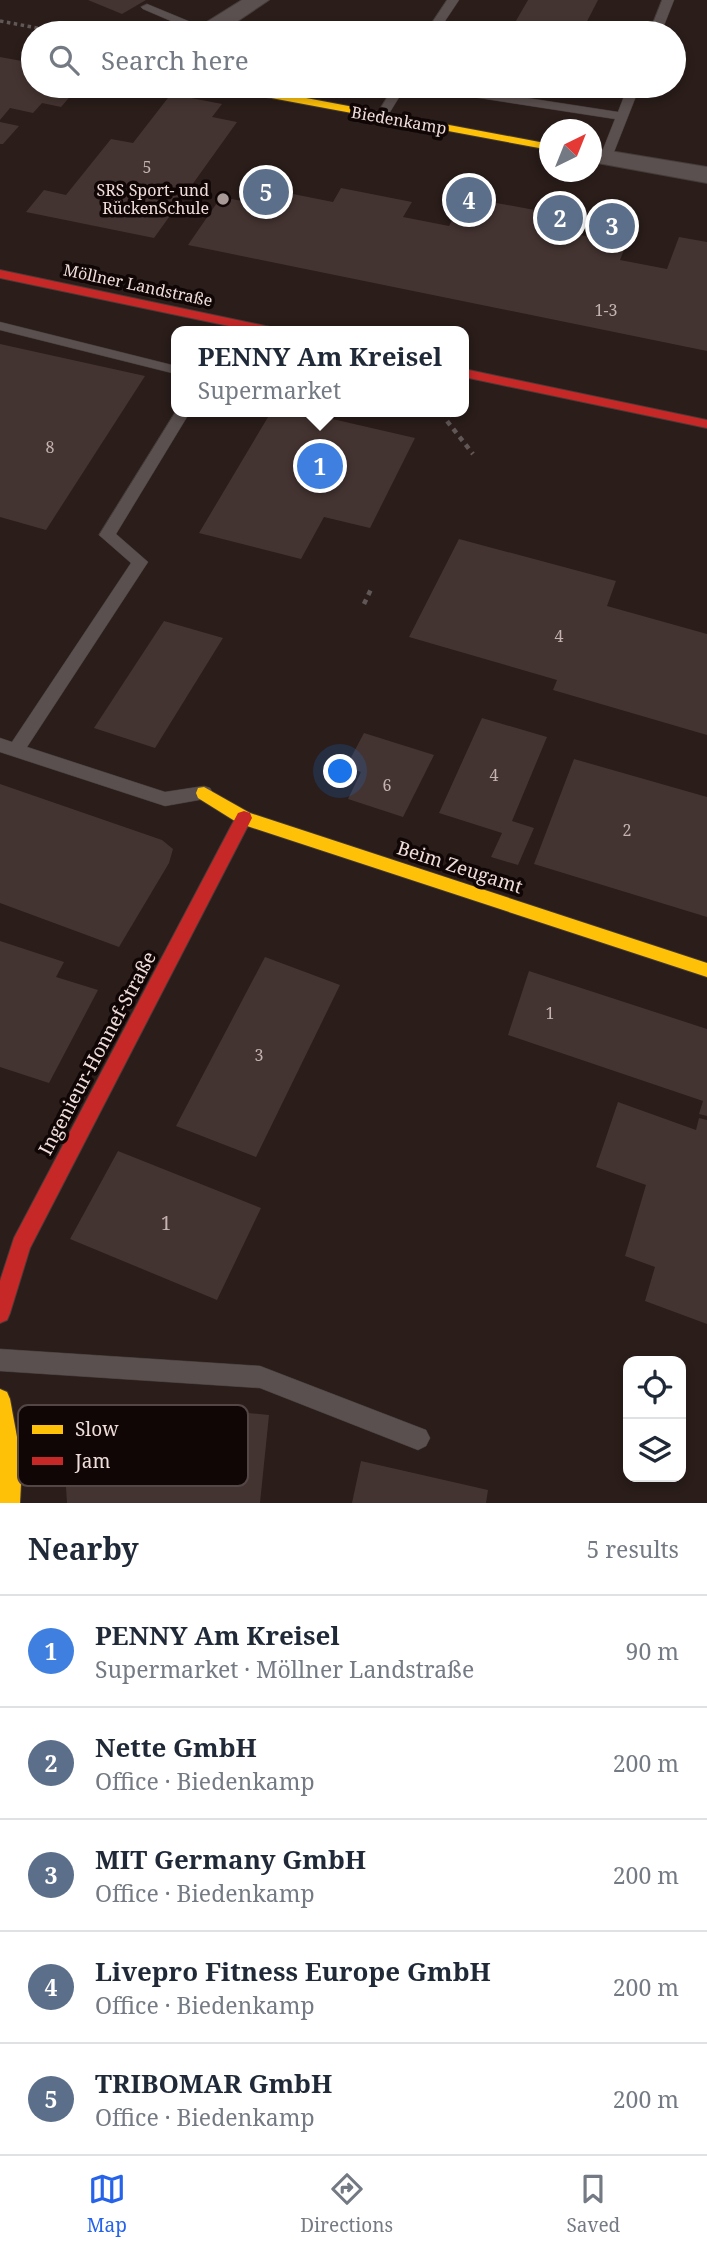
<!DOCTYPE html>
<meta charset="utf-8">
<style>
:root{--surface:#fff;--page:#f2f2f3;--text:#1f2937;--muted:#747a83;--line:#e0e1e3;--accent:#2563eb}
body{margin:0;font-family:"Noto Serif",serif;background:var(--page);color:var(--text)}
.controls{position:absolute;right:21px;bottom:21px;display:grid;overflow:hidden;border-radius:14px;box-shadow:0 4px 10px #0003}
.controls button{width:63px;height:63px;display:grid;place-items:center;padding:0;border:0;border-bottom:2px solid var(--line);background:var(--surface);color:var(--text);font:35px sans-serif}
.compass{position:absolute;left:539px;top:119px;width:63px;height:63px;border-radius:50%;background:var(--surface);box-shadow:0 4px 10px #0003;rotate:43deg}
.you{position:absolute;left:341px;top:772px;width:24px;height:24px;margin:-18px;border:5px solid #fff;border-radius:50%;background:#1a73e8;box-shadow:0 0 0 10px #1a73e833}
.badge{display:grid;place-items:center;width:46px;height:46px;border-radius:50%;background:var(--accent);color:#fff;font-size:23px;font-weight:700}
.pin{position:absolute;translate:-50% -50%;border:4px solid #fff;box-shadow:0 2px 7px #0006}
.popup{position:absolute;left:171px;top:326px;width:298px;height:91px;box-sizing:border-box;display:grid;place-content:center;border-radius:14px;background:var(--surface);filter:drop-shadow(0 2px 5px #0005);font-size:23px;white-space:nowrap;color:var(--muted)}
.popup b{font-size:26px;color:var(--text)}
.popup::after{content:'';position:absolute;left:50%;top:100%;margin-left:-14px;border:14px solid transparent;border-top-color:var(--surface)}
.list{margin:0;padding:0;list-style:none}
h2{display:flex;justify-content:space-between;align-items:center;height:91px;margin:0;padding:0 28px;font-size:30px}
h2 small{font-size:23px;font-weight:400;color:var(--muted)}
.list li{display:grid;grid-template-columns:46px 1fr auto;gap:21px;align-items:center;box-sizing:border-box;height:112px;padding:0 28px;border-top:2px solid var(--line)}
.list b{display:block;font-size:26px;white-space:nowrap}
.list p{margin:0;font-size:23px;white-space:nowrap;color:var(--muted)}
.list em{font-size:23px;font-style:normal;color:var(--muted)}
.icon{flex:none;width:38px;height:38px;fill:none;stroke:currentColor;stroke-width:2;stroke-linecap:round;stroke-linejoin:round}
.map{position:relative;flex:none;width:707px;height:1503px;overflow:hidden}
.search{position:absolute;background:var(--surface);box-shadow:0 4px 10px #0003;left:21px;right:21px;top:21px;height:77px;display:flex;align-items:center;gap:18px;box-sizing:border-box;padding:0 24px;border-radius:38px;color:var(--muted);font-size:26px}
.sheet{height:651px;background:var(--surface)}
nav{display:flex;justify-content:space-around;align-items:center;box-sizing:border-box;height:98px;border-top:2px solid var(--line);background:var(--surface);font-size:19px;color:var(--muted)}
nav a{display:grid;justify-items:center;gap:4px}
nav .on{color:var(--accent)}
.map>svg:first-child{display:block}
.building{fill:#443431}
.lines{fill:none;stroke-linecap:round;stroke-linejoin:round}
.lane-casing{stroke:#463b38;stroke-width:1}
.street-casing{stroke:#463b38;stroke-width:2}
.slow-casing{stroke:#463b38;stroke-width:2}
.jam-casing{stroke:#463b38;stroke-width:2}
.path-far1{stroke:#605756;stroke-width:3.5;stroke-dasharray:3.5 3.5;stroke-linecap:butt}
.path{stroke:#605756;stroke-width:4.5;stroke-dasharray:5 5;stroke-linecap:butt}
.lane{fill:#5a504f;fill-rule:evenodd}
.street{fill:#5a504f;fill-rule:evenodd}
.slow{fill:#ffc107;fill-rule:evenodd}
.jam{fill:#c62828;fill-rule:evenodd}
.poi-dot{fill:#aa9a97;stroke:#100605;stroke-width:2.5}
.labels{text-anchor:middle;stroke-width:7;stroke-linejoin:round;paint-order:stroke}
.far-street-label{font-size:16px;fill:#efddda;stroke:#100605}
.number-label{font-size:16px;fill:#c4b3b0}
.far-poi-label{font-size:16px;fill:#efddda;stroke:#100605;text-anchor:end}
.street-label{font-size:19px;fill:#efddda;stroke:#100605}
.near-number-label{font-size:19px;fill:#c4b3b0}
.key{fill:#100605;stroke:#534645;stroke-width:2}
.key-label{font-size:19px;fill:#efddda}
</style>
<div class="map">
<svg width="707" height="1503" viewBox="0 0 707 1503">
<rect width="100%" height="100%" fill="#2a1d1a"/>
<g class="building">
<polygon points="88,0 146,0 122,14"/>
<polygon points="528,0 598,0 581,33 509,33"/>
<polygon points="0,57 33,63 33,86 79,86 61,107 42,103 33,113 10,108 0,120"/>
<polygon points="551,86 593,86 590,94"/>
<polygon points="171,94 222,104 212,117 237,122 154,238 26,212 44,190 66,195 111,139 133,143"/>
<polygon points="0,122 19,126 3,144 0,144"/>
<polygon points="263,188 333,202 341,188 412,202 403,217 449,226 464,197 567,216 560,231 591,237 598,221 633,227 620,260 667,269 679,237 707,242 707,351 188,245 221,197 253,203"/>
<polygon points="0,344 145,376 46,530 0,517"/>
<polygon points="271,412 302,412 415,438 370,528 324,517 301,559 199,533"/>
<polygon points="459,539 616,581 607,606 707,634 707,735 553,690 557,680 409,637"/>
<polygon points="164,621 223,638 155,748 94,728"/>
<polygon points="482,718 547,737 512,821 534,828 518,865 491,857 502,833 439,813"/>
<polygon points="364,733 434,755 403,817 348,799 361,772 346,767"/>
<polygon points="574,759 707,797 707,917 534,864"/>
<polygon points="0,784 162,840 173,849 169,863 119,947 0,903"/>
<polygon points="0,941 64,962 56,977 98,990 49,1083 0,1067"/>
<polygon points="265,957 340,985 256,1157 176,1126"/>
<polygon points="529,971 707,1029 707,1116 699,1114 703,1101 508,1035"/>
<polygon points="618,1102 696,1130 699,1118 707,1120 707,1324 645,1301 655,1267 625,1256 646,1185 596,1167"/>
<polygon points="118,1151 261,1208 217,1300 70,1239"/>
<polygon points="161,1405 269,1415 260,1503 67,1503 62,1423 159,1431"/>
<polygon points="361,1461 488,1490 486,1503 352,1503"/>
</g>
<g class="lines">
<g class="lane-casing">
<g id="lane">
<polygon points="447,0 459,0 437,33 425,33"/>
<polygon points="662,0 674,0 661,33 649,33"/>
<polygon points="147,4 210,30 212,32 199,33 143,9 141,7"/>
<polygon points="394,86 406,86 385,120 377,120 375,117"/>
<polygon points="422,86 449,86 618,112 628,86 640,86 612,157 606,161 600,157 615,119 428,90"/>
<polygon points="0,322 176,366 176,374 0,330"/>
<polygon points="176,411 190,412 116,534 148,562 27,747 165,792 204,786 210,788 213,793 210,798 165,806 0,752 0,738 12,742 131,563 99,535"/>
<polygon points="0,1349 260,1366 426,1430 430,1438 426,1446 418,1450 260,1388 0,1371"/>
</g>
</g>
<g class="street-casing">
<g id="street">
<polygon points="242,0 269,0 220,33 194,33 197,28"/>
<polygon points="592,148 707,167 707,183 592,162"/>
</g>
</g>
<g class="slow-casing">
<g id="slow">
<polygon points="245,86 258,86 269,91 550,144 550,150 266,97"/>
<polygon points="204,787 250,813 707,963 707,977 238,823 198,798 196,793 198,788"/>
<polygon points="0,1389 7,1392 10,1399 22,1464 20,1503 0,1503"/>
</g>
</g>
<g class="jam-casing">
<g id="jam">
<polygon points="0,270 270,327 276,331 253,331 0,278"/>
<polygon points="464,369 707,420 707,428 464,377"/>
<polygon points="244,811 250,813 252,818 30,1248 10,1313 7,1320 0,1323 0,1281 14,1238 238,813"/>
</g>
</g>
<polyline class="path-far1" points="0,21 64,33"/>
<g class="path">
<polyline points="451,412 447,421 473,454"/>
<polyline points="364,604 372,587"/>
</g>
<use href="#lane" class="lane"/>
<use href="#street" class="street"/>
<use href="#slow" class="slow"/>
<use href="#jam" class="jam"/>
</g>
<circle class="poi-dot" cx="223" cy="199" r="7"/>
<g class="labels">
<g class="far-street-label">
<text transform="translate(399 120) rotate(10)" y="6">Biedenkamp</text>
<text transform="translate(138 285) rotate(12)" y="6">Möllner Landstraße</text>
</g>
<g class="number-label">
<text x="147" y="173">5</text>
<text x="606" y="316">1-3</text>
<text x="50" y="453">8</text>
<text x="559" y="642">4</text>
<text x="494" y="781">4</text>
<text x="387" y="791">6</text>
<text x="627" y="836">2</text>
<text x="550" y="1019">1</text>
<text x="259" y="1061">3</text>
</g>
<g class="far-poi-label">
<text x="209" y="196">SRS Sport- und<tspan x="209" dy="18">RückenSchule</tspan></text>
</g>
<g class="street-label">
<text transform="translate(460 867) rotate(18)" y="7">Beim Zeugamt</text>
<text transform="translate(97 1053) rotate(-62)" y="7">Ingenieur-Honnef-Straße</text>
</g>
<g class="near-number-label">
<text x="166" y="1230">1</text>
</g>
</g>
<rect x="18" y="1405" width="230" height="81" rx="10" class="key"/>
<rect x="32" y="1425" width="31" height="9" fill="#ffc107"/>
<rect x="32" y="1457" width="31" height="8" fill="#c62828"/>
<g class="key-label">
<text x="75" y="1436">Slow</text>
<text x="75" y="1468">Jam</text>
</g>
</svg>
<div class="controls">
<button><svg class="icon" aria-label="locate" viewBox="0 0 24 24"><circle cx="12" cy="12" r="6"/><path d="M12 2v4M12 18v4M2 12h4M18 12h4"/></svg></button>
<button><svg class="icon" aria-label="layers" viewBox="0 0 24 24"><path d="M12 4l9 5-9 5-9-5zM3 14l9 5 9-5"/></svg></button>
</div>
<svg class="compass" viewBox="-18 -18 36 36"><path d="M0-13l5 13h-10z" fill="#e53935"/><path d="M0 13l5-13h-10z" fill="#747a83"/></svg>
<div class="you"></div>
<div class="pin badge" style="left:320px;top:466px;background:#3f7fe0">1</div>
<div class="popup"><b>PENNY Am Kreisel</b>Supermarket</div>
<div class="pin badge" style="left:560px;top:218px;background:#5c6f8a">2</div>
<div class="pin badge" style="left:612px;top:226px;background:#5c6f8a">3</div>
<div class="pin badge" style="left:469px;top:200px;background:#5c6f8a">4</div>
<div class="pin badge" style="left:266px;top:192px;background:#5c6f8a">5</div>
<div class="search"><svg class="icon" aria-label="search" viewBox="0 0 24 24"><circle cx="10" cy="10" r="6"/><path d="M15 15l6 6"/></svg>Search here</div>
</div>
<section class="sheet">
<h2>Nearby<small>5 results</small></h2>
<ul class="list">
<li><span class="badge" style="background:#3f7fe0">1</span><div><b>PENNY Am Kreisel</b><p>Supermarket · Möllner Landstraße</p></div><em>90 m</em></li>
<li><span class="badge" style="background:#5c6f8a">2</span><div><b>Nette GmbH</b><p>Office · Biedenkamp</p></div><em>200 m</em></li>
<li><span class="badge" style="background:#5c6f8a">3</span><div><b>MIT Germany GmbH</b><p>Office · Biedenkamp</p></div><em>200 m</em></li>
<li><span class="badge" style="background:#5c6f8a">4</span><div><b>Livepro Fitness Europe GmbH</b><p>Office · Biedenkamp</p></div><em>200 m</em></li>
<li><span class="badge" style="background:#5c6f8a">5</span><div><b>TRIBOMAR GmbH</b><p>Office · Biedenkamp</p></div><em>200 m</em></li>
</ul>
</section>
<nav>
<a class="on"><svg class="icon" aria-label="map" viewBox="0 0 24 24"><path d="M3 6l6-2 6 2 6-2v14l-6 2-6-2-6 2zM9 4v14M15 6v14"/></svg>Map</a>
<a><svg class="icon" aria-label="directions" viewBox="0 0 24 24"><path d="M12 3l9 9-9 9-9-9zM9 14v-3h6M13 9l2 2-2 2"/></svg>Directions</a>
<a><svg class="icon" aria-label="saved" viewBox="0 0 24 24"><path d="M7 4h10v16l-5-4-5 4z"/></svg>Saved</a>
</nav>
